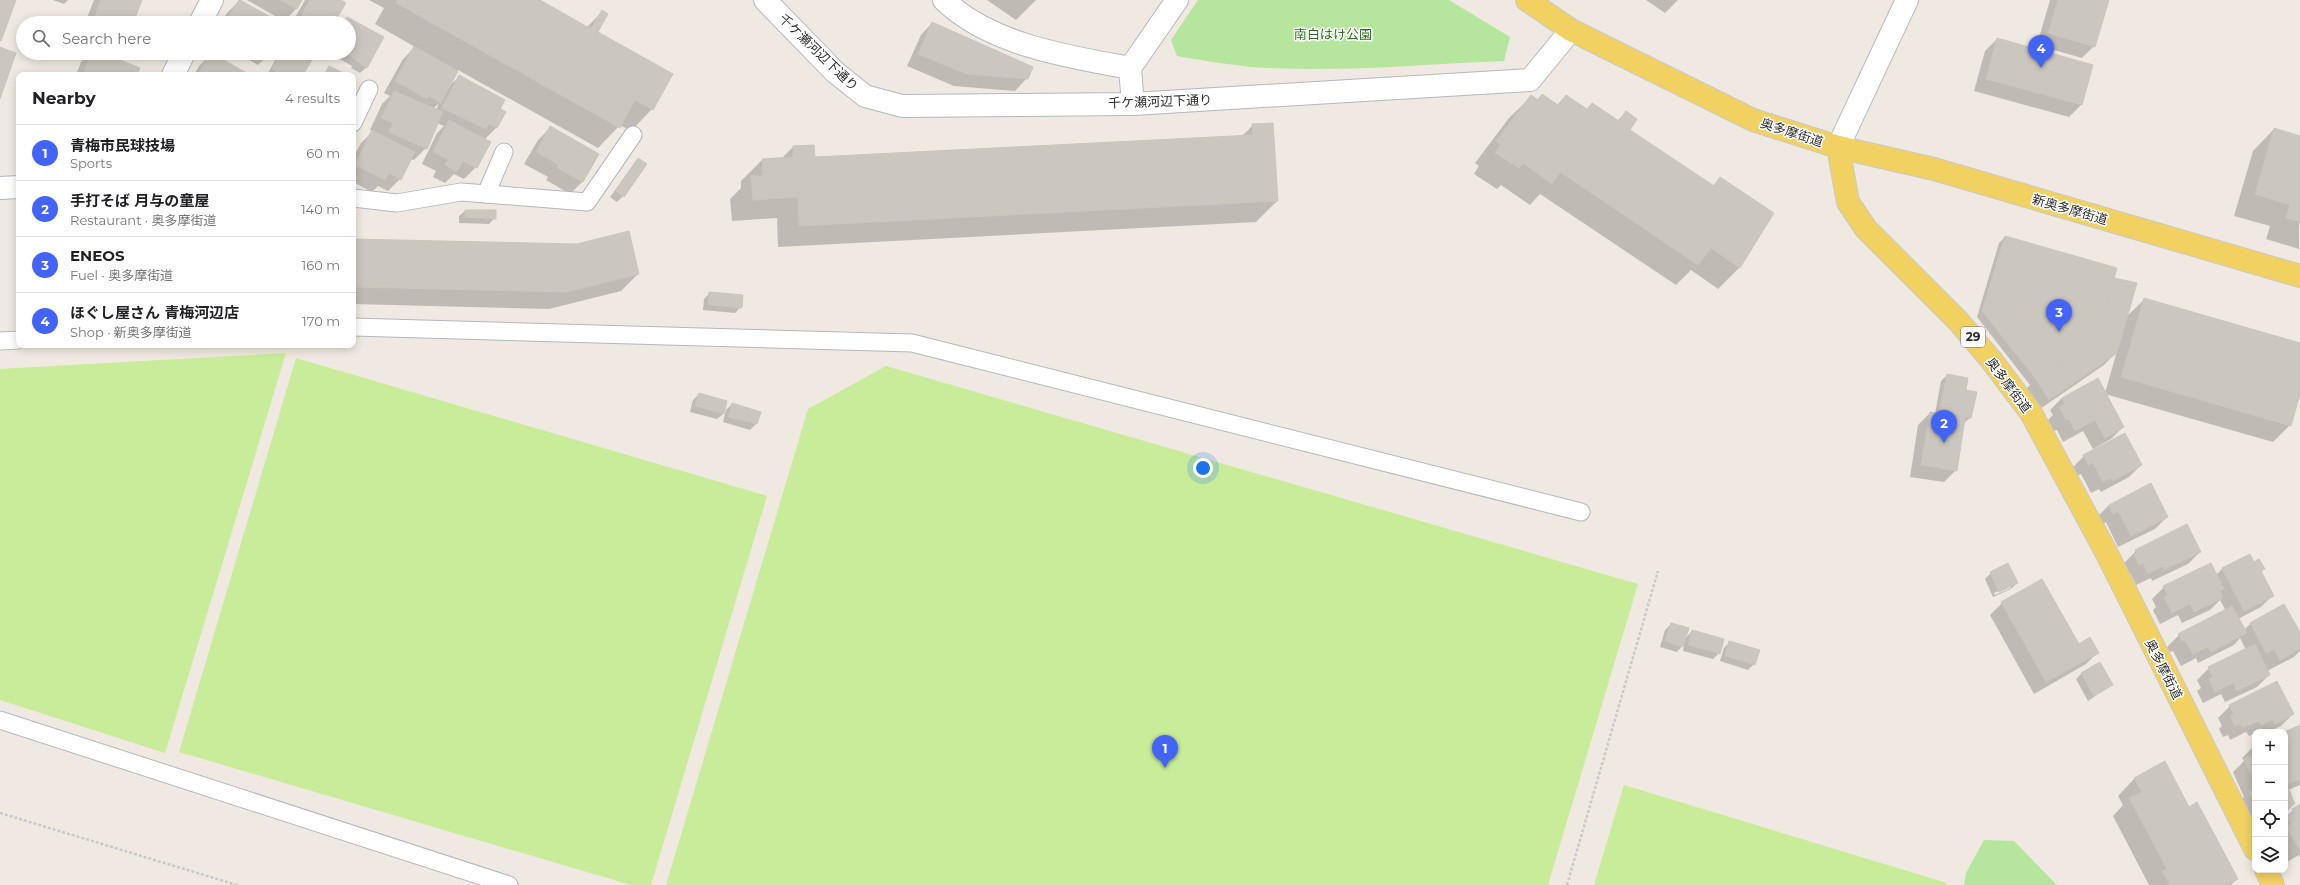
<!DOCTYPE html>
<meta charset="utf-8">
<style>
:root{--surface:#fff;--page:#f6f6f6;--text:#202124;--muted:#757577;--line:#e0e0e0;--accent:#4264fb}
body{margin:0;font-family:Montserrat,"Noto Sans JP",sans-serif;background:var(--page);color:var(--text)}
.controls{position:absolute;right:12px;bottom:12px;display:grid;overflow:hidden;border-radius:8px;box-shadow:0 2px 10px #0003}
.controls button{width:36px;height:36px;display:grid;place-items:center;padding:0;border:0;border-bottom:1px solid var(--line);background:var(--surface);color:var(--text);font:20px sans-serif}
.you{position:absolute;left:1203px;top:468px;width:14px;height:14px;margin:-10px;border:3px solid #fff;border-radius:50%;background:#1a73e8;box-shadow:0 0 0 6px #1a73e833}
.badge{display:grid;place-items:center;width:26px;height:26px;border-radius:50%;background:var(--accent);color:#fff;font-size:13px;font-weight:700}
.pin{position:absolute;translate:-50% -33px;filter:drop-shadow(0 1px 2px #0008)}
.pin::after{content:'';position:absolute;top:21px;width:14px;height:12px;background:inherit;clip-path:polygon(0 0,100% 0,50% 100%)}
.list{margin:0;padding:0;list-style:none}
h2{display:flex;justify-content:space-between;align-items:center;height:52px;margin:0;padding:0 16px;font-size:17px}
h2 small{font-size:13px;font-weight:400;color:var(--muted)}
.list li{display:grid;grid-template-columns:26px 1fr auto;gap:12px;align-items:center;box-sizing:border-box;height:56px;padding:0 16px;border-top:1px solid var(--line)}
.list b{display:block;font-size:15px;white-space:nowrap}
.list p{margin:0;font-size:13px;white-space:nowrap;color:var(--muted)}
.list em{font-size:13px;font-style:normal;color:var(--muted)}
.icon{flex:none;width:22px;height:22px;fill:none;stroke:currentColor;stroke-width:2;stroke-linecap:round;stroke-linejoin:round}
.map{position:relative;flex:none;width:2300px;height:885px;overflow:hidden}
.search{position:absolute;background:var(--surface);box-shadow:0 2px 10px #0003;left:16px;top:16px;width:340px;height:44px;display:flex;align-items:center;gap:10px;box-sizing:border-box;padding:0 14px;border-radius:22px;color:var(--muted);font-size:15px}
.panel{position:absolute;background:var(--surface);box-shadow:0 2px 10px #0003;left:16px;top:72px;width:340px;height:276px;border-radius:8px}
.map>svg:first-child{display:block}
.green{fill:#b6e59e}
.pitch{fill:#c9ec9a}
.shadow{fill:#0003;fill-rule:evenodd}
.building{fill:#cbc7bf;stroke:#cbc5ba}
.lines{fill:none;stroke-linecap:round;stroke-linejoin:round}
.lane-casing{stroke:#b4b7c1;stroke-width:19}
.street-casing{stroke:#b4b7c1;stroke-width:24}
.primary-casing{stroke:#c9c9c9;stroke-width:24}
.path{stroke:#c9c9c9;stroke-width:2.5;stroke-dasharray:3 2;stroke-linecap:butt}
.lane{stroke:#fff;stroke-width:17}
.street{stroke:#fff;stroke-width:22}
.primary{stroke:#f2d163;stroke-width:22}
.labels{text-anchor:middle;stroke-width:3;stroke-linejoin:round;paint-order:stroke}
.shield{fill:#fff;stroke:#6d6d6d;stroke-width:1}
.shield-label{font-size:12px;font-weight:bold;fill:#2e2e2e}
.park-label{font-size:13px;fill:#2c6e1b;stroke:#fff}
.street-label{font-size:13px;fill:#2e2e2e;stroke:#fff}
</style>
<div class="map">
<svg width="2300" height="885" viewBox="0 0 2300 885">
<rect width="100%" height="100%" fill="#efe9e1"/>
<g class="green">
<path d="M 1198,0 L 1449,0 L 1510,37 L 1504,61 C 1426,64 1347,72 1270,68 C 1239,67 1207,61 1177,56 L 1171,40 Z"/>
<polygon points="1984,840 2014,841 2057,885 1964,885 1966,873"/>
</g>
<g class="pitch">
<polygon points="286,353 165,753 0,700 0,369"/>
<polygon points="296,358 767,496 651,885 631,885 179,752"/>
<polygon points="886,366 1638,584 1548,885 666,885 808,409"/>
<polygon points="1624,785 1947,883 1946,885 1594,885"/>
</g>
<g class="shadow">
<polygon points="53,0 68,0 64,4"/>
<polygon points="94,0 141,0 132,23 85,23"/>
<polygon points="247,0 301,0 296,9 284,21"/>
<polygon points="305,0 339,0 333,23 292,23"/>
<path d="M 369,0 L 538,0 L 587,27 L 602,12 L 597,33 L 652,109 L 631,131 L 620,125 L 598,148 L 458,70 L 449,86 L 459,77 L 505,112 L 496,128 L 484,140 L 476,167 L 464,179 L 454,174 L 445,183 L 433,177 L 436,171 L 422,164 L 437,133 L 444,126 L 437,123 L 426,148 L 414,160 L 410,159 L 400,179 L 388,191 L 378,186 L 372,192 L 353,182 L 353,158 L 361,143 L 373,131 L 370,130 L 382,104 L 390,96 L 384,93 L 403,59 L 415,47 L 375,24 L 384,8 ZM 439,103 L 436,110 L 433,109 Z"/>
<polygon points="987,0 1036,0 1016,20"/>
<polygon points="1646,0 1678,0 1665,13"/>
<polygon points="2050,0 2108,0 2094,46 2082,58 2037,45"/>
<polygon points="239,1 278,23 221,23 227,13"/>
<polygon points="347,18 382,38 366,68 360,73 351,68 352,66 336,57 338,53 349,53 349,23 343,23"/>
<polygon points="932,23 1027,78 1015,91 954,86 907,66 921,35"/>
<polygon points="1997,39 2092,65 2081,105 2069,117 1974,91 1985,51"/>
<polygon points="90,53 99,53 136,75 76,75 81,62"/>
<polygon points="237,53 270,53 258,65"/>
<polygon points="279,53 315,53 302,75 267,75"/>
<polygon points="211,54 248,75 194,75 199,66"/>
<polygon points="1542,95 1557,105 1566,96 1586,110 1617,121 1626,112 1629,130 1712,187 1720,179 1773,213 1739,268 1718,289 1691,270 1676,285 1540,194 1530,205 1501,185 1497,189 1474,174 1479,166 1475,163 1509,118 1531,97 1536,101"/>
<polygon points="1253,125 1277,201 1256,222 778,247 777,218 732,221 730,199 741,188 741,181 762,160 782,158 793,147 814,158 1241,137"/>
<polygon points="550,128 598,154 582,182 570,194 546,180 548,177 524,164 538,140"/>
<polygon points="2274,129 2300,137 2299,249 2266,239 2270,226 2234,216 2253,151"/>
<polygon points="639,159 623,196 617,202 610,197"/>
<polygon points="465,211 495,218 489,224 459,223 459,216"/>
<polygon points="2005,237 2112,281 2126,317 2145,299 2300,344 2300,390 2290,425 2273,442 2105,394 2123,427 2111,439 2093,449 2083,431 2063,442 2057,430 2054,431 2048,420 2053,415 2050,410 2062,398 2105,393 2117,351 2104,365 2037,411 2024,391 2030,385 1977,317 1999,243"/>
<polygon points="353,240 638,274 621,291 549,309 353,304"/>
<polygon points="710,293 741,307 735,313 703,310 704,299"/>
<polygon points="1947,375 1965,391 1970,418 1963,424 1956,470 1944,482 1910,477 1918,425 1930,413 1935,414 1941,381"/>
<polygon points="699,394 723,414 717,419 690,412 693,400"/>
<polygon points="732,404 759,412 756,424 750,430 723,422 726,410"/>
<polygon points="2084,456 2141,465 2129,477 2101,492 2099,489 2091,493 2081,474 2076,476 2072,468"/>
<polygon points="2109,505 2167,517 2155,529 2118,547 2106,522 2101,525 2097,517"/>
<polygon points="2136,551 2200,552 2188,564 2152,581 2151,578 2136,585 2131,574 2127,576 2123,568 2126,565 2124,563"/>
<polygon points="2249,555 2254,563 2263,569 2260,572 2273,595 2261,607 2238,619 2244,630 2250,624 2284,605 2300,635 2300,651 2294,657 2267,671 2269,675 2257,687 2225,702 2221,694 2203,703 2197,691 2201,688 2197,680 2209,668 2246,650 2240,638 2234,645 2198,663 2196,658 2181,666 2173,651 2170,652 2167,647 2179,635 2226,611 2220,600 2210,610 2182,623 2178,615 2160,624 2153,610 2156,607 2152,599 2164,587 2216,575 2222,569"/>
<path d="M 1991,573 L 2017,583 L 2011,589 L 1993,597 L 1985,579 ZM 2011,585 L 2011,588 L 1995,595 L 1994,593 Z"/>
<polygon points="2042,581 2078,645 2098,652 2086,664 2034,694 1990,615 2002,603"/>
<polygon points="1671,624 1685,639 1692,631 1719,653 1713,659 1683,651 1684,644 1677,652 1660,647 1665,630"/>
<polygon points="1730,642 1754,664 1748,670 1720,661 1724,648"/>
<polygon points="2082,673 2111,685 2088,701 2076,679"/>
<polygon points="2230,706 2293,714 2281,726 2268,732 2261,731 2249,736 2246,732 2230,740 2228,735 2223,737 2219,729 2222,726 2218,718"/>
<polygon points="2300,726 2300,785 2288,790 2294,804 2285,813 2285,733"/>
<polygon points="2254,746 2255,746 2255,828 2237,804 2244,797 2233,772 2244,761 2242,758"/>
<polygon points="2135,778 2188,808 2237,879 2231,885 2149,885 2113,816 2123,805 2118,796"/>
<polygon points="2300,805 2300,857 2299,855 2287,862 2285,857 2285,817"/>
</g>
<g class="building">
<polygon points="0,0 16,0 1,41 0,41"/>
<polygon points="101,0 142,0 133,23 92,23"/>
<polygon points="239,0 240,0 281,23 225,23"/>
<polygon points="280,0 302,0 297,9"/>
<polygon points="310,0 341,0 346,3 334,23 297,23"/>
<polygon points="397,0 540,0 591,29 602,10 608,14 598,32 673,74 653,110 635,100 620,128 396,3"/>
<polygon points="2058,0 2109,0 2095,47 2048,33"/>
<polygon points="347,17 384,37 367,68 345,53 349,53 349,23 344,23"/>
<polygon points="932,22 1033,67 1028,79 966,74 918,54"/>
<polygon points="1997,38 2093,65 2082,105 1986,79"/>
<polygon points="414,46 458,71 441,103 429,96 427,99 395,81"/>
<polygon points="0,47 16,53 0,99"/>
<polygon points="91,53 102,53 140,68 137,75 83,75"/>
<polygon points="211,53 212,53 250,75 198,75"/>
<polygon points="281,53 316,53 303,75 281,75 272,69"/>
<polygon points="329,66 347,75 324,75"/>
<polygon points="459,75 505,100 500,109 506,112 497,128 489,124 486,129 442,108"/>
<polygon points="394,91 443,112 427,149 389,132 393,123 381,118"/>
<polygon points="1542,94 1558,105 1566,95 1587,109 1592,103 1619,121 1626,111 1637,119 1630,130 1714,186 1720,177 1774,213 1740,268 1711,248 1698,265 1560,172 1552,184 1523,163 1519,168 1495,153 1500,145 1496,141 1531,95 1538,100"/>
<polygon points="449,120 491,142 477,168 463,161 457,172 445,165 448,159 433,152"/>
<polygon points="1273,123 1278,201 799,226 798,197 753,200 751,176 763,176 762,159 793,157 793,146 814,145 815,157 1253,135 1252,124"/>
<polygon points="550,126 599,154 583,182 557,168 559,165 536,152"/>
<polygon points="2274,128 2300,136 2300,222 2286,218 2290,205 2255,194"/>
<polygon points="372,130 415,152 401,180 389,173 385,180 355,165"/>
<polygon points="638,158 647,164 624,197 615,191"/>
<polygon points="465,210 496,210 496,219 465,217"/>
<polygon points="629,231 639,274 567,292 353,287 353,239 577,244"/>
<polygon points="2005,236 2117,268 2096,343 2035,378 1982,311"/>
<polygon points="2114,278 2137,283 2117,353 2049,400 2035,378 2096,343"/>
<polygon points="709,292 743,295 742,308 708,305"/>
<polygon points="2144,298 2300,343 2300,394 2291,426 2121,377"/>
<polygon points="1947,374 1968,378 1966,390 1977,392 1971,418 1939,412"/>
<polygon points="2098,378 2124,427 2105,438 2095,420 2075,431 2069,419 2066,420 2059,407 2065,404 2062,398"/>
<polygon points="699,393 727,401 724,414 695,406"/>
<polygon points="732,403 761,412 757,424 728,417"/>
<polygon points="1930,412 1965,418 1957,471 1921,465"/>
<polygon points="2125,433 2142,465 2113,481 2111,478 2103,482 2093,463 2088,465 2083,455"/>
<polygon points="2151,483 2168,517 2131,536 2118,511 2113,514 2109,505"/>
<polygon points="2187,524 2201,552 2164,570 2163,566 2148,574 2143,563 2139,565 2134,555 2137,554 2135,550"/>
<polygon points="2250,554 2254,562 2259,559 2265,569 2261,571 2274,596 2244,611 2222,568"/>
<polygon points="2008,563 2018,583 1999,592 1990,572"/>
<polygon points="2211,563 2224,589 2220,591 2223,598 2194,612 2190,604 2172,613 2164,597 2168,596 2163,586"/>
<polygon points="2042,579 2079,644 2090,637 2099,653 2046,682 2001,602"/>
<polygon points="2284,604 2300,632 2300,649 2280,660 2274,649 2266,653 2250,623"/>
<polygon points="2232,606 2247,633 2211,652 2208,647 2193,654 2185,640 2182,641 2178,634"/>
<polygon points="1671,623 1689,628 1683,647 1665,641"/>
<polygon points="1692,630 1724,639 1720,654 1688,645"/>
<polygon points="1729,641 1760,650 1755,665 1725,656"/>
<polygon points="2255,644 2270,675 2237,691 2233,683 2215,692 2209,679 2213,677 2208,667"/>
<polygon points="2100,662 2113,685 2094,696 2081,673"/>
<polygon points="2277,681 2294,714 2275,724 2273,719 2261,725 2259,721 2242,728 2240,724 2235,726 2230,716 2234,714 2229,705"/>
<polygon points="2300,725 2300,779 2287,785 2295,804 2285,809 2284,732"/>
<polygon points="2255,755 2255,783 2244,759"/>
<polygon points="2165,761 2189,807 2197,802 2238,879 2227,885 2170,885 2162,871 2167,869 2129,798 2142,792 2134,778"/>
<polygon points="2255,789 2255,806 2249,792"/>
<polygon points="2300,804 2300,850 2286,827 2291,824 2286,817 2294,813 2292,809"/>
</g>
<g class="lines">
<g class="lane-casing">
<g id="lane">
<polyline points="353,123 369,89"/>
<polyline points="486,194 504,152"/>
<polyline points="353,198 397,203 461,192 587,202 633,135"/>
<polyline points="353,327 912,343 1581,512"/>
<polyline points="0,341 19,340"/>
<polyline points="0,720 509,885"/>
</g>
</g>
<g class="street-casing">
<g id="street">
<polyline points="765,0 835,72 865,96 902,106 1133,104 1530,80 1571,30"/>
<path d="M 944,0 C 990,45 1070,57 1130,68 L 1133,104"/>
<polyline points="200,23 212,0"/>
<polyline points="1130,68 1177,0"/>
<polyline points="173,75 184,53"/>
<polyline points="1838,147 1907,0"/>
<polyline points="0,188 19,187"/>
</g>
</g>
<g class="primary-casing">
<g id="primary">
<polyline points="1527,0 1571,30 1753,120 1838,147 1848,202 1866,229 1959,322 1992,361 2031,413 2106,552 2255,849"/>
<polyline points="1838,147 1934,169 2300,276"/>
<polyline points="2266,870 2273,885"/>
</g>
</g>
<g class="path">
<polyline points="0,813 237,885"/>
<polyline points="1567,885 1658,571"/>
</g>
<use href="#lane" class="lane"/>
<use href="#street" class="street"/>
<use href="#primary" class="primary"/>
</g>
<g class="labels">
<rect class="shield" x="1961" y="327" width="24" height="20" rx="3"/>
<g class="shield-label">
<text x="1973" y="341">29</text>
</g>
<g class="park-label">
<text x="1333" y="39">南白はけ公園</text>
</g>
<g class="street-label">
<text transform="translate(819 52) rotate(44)" y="5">千ケ瀬河辺下通り</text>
<text transform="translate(1160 101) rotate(-2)" y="5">千ケ瀬河辺下通り</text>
<text transform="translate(1792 132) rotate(18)" y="5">奥多摩街道</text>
<text transform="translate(2070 209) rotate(16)" y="5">新奥多摩街道</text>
<text transform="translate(2009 385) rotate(53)" y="5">奥多摩街道</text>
<text transform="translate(2164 669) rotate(63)" y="5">奥多摩街道</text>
</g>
</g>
</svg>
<div class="controls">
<button>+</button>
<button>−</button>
<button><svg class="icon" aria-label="locate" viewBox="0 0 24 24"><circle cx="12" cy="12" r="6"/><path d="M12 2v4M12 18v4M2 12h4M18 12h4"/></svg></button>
<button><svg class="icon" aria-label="layers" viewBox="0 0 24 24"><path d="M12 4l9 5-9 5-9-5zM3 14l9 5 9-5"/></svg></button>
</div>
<div class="you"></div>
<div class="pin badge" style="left:1165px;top:768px">1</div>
<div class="pin badge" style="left:1944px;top:443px">2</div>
<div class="pin badge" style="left:2059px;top:332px">3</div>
<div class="pin badge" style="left:2041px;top:68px">4</div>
<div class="search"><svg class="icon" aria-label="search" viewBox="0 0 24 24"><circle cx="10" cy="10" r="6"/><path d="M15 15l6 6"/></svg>Search here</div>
<section class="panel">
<h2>Nearby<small>4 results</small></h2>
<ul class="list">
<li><span class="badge">1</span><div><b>青梅市民球技場</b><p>Sports</p></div><em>60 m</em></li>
<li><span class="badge">2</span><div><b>手打そば 月与の童屋</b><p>Restaurant · 奥多摩街道</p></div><em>140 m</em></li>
<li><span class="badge">3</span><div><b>ENEOS</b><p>Fuel · 奥多摩街道</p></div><em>160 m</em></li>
<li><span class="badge">4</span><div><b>ほぐし屋さん 青梅河辺店</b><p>Shop · 新奥多摩街道</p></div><em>170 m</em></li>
</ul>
</section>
</div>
